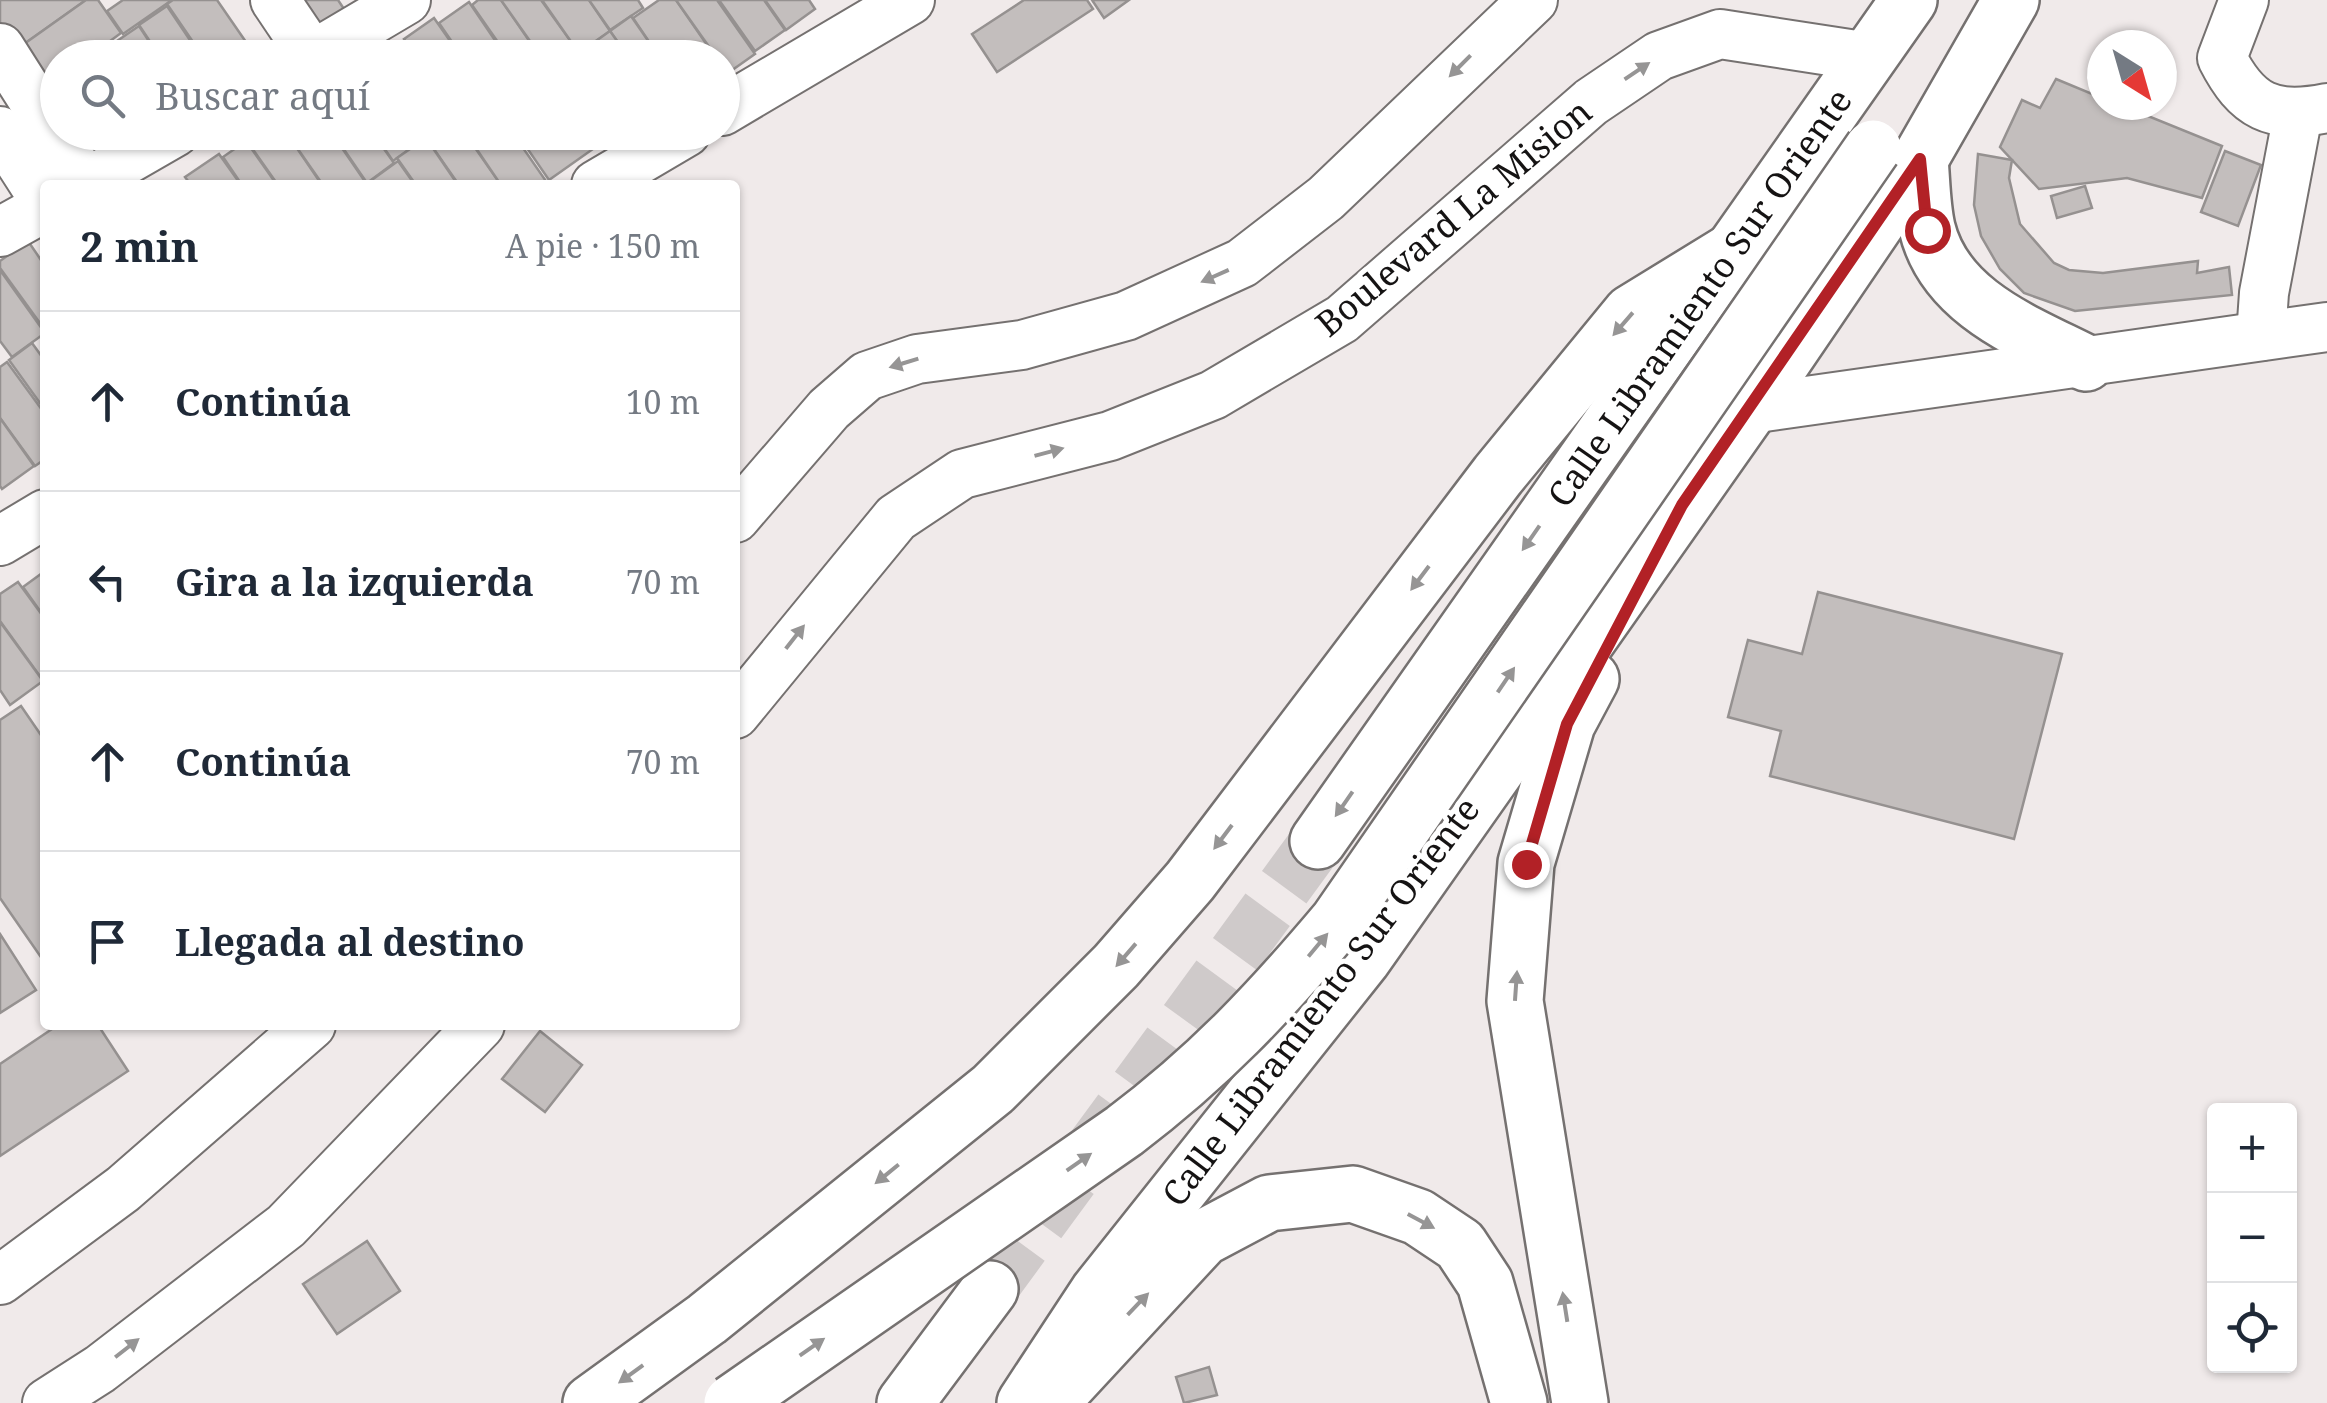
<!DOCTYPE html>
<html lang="es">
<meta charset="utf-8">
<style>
:root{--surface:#fff;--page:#f2f2f3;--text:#1f2937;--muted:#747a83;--line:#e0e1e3}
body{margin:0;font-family:"Noto Serif",serif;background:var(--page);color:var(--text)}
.controls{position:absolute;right:30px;bottom:30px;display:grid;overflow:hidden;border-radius:10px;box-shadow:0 2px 8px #0004}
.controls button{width:90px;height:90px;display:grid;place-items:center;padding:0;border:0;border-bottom:2px solid var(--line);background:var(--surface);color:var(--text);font:50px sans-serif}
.compass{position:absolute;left:2087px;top:30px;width:90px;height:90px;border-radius:50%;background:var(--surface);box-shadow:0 2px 8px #0004;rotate:143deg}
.stop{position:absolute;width:30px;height:30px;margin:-22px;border:8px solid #b22126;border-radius:50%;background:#fff}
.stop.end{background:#b22126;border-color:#fff;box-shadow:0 2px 10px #0008}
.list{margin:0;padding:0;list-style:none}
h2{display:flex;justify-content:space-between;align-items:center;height:130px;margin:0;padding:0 40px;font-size:42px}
h2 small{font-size:32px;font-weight:400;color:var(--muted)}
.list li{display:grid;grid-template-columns:65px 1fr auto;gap:30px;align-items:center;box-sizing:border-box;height:180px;padding:0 40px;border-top:2px solid var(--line)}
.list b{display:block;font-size:38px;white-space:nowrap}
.list em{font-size:32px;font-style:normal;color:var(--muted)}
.icon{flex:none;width:55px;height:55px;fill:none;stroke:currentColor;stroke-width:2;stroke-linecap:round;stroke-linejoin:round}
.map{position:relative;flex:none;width:2327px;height:1403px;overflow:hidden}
.search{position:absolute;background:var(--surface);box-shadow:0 2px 8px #0004;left:40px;top:40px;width:700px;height:110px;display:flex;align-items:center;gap:25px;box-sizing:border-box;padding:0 35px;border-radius:55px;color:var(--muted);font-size:38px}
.panel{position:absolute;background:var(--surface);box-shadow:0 2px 8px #0004;left:40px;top:180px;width:700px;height:850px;border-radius:10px}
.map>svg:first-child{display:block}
.building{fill:#c3bebd;stroke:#959190;stroke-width:2.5}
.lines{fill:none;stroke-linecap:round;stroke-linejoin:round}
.major-tunnel{stroke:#cfcaca;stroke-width:55;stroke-dasharray:55 28;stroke-linecap:butt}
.minor-casing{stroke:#757170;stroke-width:52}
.major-casing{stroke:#757170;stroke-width:60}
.highway-casing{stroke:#757170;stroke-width:60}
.minor{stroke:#fff;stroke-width:48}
.major{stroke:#fff;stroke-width:55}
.highway{stroke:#fff;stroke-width:55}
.major-bridge-casing{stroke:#757170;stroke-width:60;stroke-linecap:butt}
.major-bridge{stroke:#fff;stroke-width:55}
.oneway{fill:#969595}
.route{stroke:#b22126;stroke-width:12}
.labels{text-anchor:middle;stroke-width:10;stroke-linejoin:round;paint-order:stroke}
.street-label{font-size:35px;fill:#151313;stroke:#fff}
</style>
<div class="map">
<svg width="2327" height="1403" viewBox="0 0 2327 1403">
<rect width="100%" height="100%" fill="#f0eaea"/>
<g class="building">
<polygon points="0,0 86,0 17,49 0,24"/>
<polygon points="86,0 98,0 121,33 87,58 58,58 58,78 44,87 17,49"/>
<polygon points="123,0 172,0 123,34 107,11"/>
<polygon points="173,0 217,0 257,58 204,58 167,4"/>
<polygon points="282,0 338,0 344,9 307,36"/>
<polygon points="478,0 501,0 541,58 509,58 472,5"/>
<polygon points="501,0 541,0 577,50 567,58 542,58"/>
<polygon points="542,0 589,0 610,31 579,53"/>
<polygon points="589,0 638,0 643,8 610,30"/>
<polygon points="659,0 676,0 716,58 660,58 633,18"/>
<polygon points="676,0 717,0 755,54 728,73 722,58 717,58"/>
<polygon points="719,0 764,0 785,30 755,51"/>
<polygon points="765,0 809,0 815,9 786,30"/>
<polygon points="1024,0 1087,0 1093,9 997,72 972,34"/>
<polygon points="1092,0 1129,0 1104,18"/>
<polygon points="469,2 507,58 463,58 439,23"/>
<polygon points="167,6 202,58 161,58 139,25"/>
<polygon points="631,16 660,58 629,58 610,31"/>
<polygon points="434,18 462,58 417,58 404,39"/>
<polygon points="139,26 160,58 92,58"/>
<polygon points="610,31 629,58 582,58 579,53"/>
<polygon points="2056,79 2102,98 2102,105 2121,105 2222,146 2202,198 2127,178 2039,189 2000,147 2022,100 2040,108"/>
<polygon points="71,132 130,132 95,167"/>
<polygon points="260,132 286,132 322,185 278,185 247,141"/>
<polygon points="286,132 331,132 366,183 323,185"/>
<polygon points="332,132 372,132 394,163 367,183"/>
<polygon points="373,132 417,132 422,140 393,161"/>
<polygon points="442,132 464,132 501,185 459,185 429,142"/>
<polygon points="465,132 512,132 548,184 501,185"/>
<polygon points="516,132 592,132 600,144 549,180"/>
<polygon points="593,132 623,132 603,147"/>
<polygon points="426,138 458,185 416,185 397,158"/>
<polygon points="246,141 277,185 242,185 223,157"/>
<polygon points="2225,151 2261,165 2238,226 2201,212"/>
<polygon points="219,154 241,185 191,185 185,177"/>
<polygon points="1978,154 2012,160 2009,178 2020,224 2054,263 2069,270 2103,273 2198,261 2197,273 2229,267 2232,295 2075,311 2024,293 2000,269 1981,236 1974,205"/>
<polygon points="398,161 415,185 371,185 369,182"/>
<polygon points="2085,186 2092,208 2057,218 2051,196"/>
<polygon points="28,241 45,266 45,330 0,268 0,261"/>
<polygon points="0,270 45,333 12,357 0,341"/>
<polygon points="32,343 45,361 45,410 9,360"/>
<polygon points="7,362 45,414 45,459 35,466 0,418 0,367"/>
<polygon points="0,418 34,466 2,489 0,486"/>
<polygon points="45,571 45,618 23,587"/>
<polygon points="18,582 45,619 42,679 0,621 0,594"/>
<polygon points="1818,592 2062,654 2014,839 1770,776 1781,731 1728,717 1748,640 1802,654"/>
<polygon points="0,622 43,681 10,705 0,690"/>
<polygon points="21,706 45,741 45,963 0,898 0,720"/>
<polygon points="0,934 36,990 0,1013"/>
<polygon points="58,1025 98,1025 128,1071 0,1156 0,1064"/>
<polygon points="540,1031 582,1065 545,1112 502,1079"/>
<polygon points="367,1241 400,1291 337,1334 303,1284"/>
<polygon points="1209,1367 1217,1395 1184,1403 1176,1377"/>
</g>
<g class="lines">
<polyline class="major-tunnel" points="990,1289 1318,841"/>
<g class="minor-casing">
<g id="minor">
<polyline points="275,0 312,55"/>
<path d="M 2244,0 L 2222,58 C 2247,107 2272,119 2327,108"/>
<polyline points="0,48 87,185"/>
<polyline points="308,58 406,0"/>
<polyline points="722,111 910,0"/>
<polyline points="0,131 45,201"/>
<polyline points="83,185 175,132"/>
<polyline points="596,185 686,132"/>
<polyline points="0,232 45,207"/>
<polyline points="2261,336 2264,293 2298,114"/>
<polyline points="1750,409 2327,327"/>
<polyline points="735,518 829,409 867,376 917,359 1022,345 1126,316 1242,263 1326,198 1533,0"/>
<polyline points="0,541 45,514"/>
<polyline points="735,714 896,518 962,474 1110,436 1213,395 1342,319 1591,102 1659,56 1720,34 1869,57"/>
<polyline points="0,1280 123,1189 311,1025"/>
<polyline points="47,1403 100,1369 286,1226 480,1025"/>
</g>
</g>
<g class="major-casing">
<g id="major">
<path d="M 1920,159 C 1922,181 1922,206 1927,228 C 1945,303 2025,332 2086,363"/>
<polyline points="1318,841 1909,0"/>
<polyline points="591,1403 707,1319 993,1089 1116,966 1190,881 1498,475 1631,313 1732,251"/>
<polyline points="905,1403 990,1289"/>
<polyline points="1025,1403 1098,1292 1363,959 1750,409 1920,159 2011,0"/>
<polyline points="1580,1403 1515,1001 1526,863 1567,724 1591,679"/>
</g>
</g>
<g class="highway-casing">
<polyline id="highway" points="1050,1403 1203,1238 1269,1203 1353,1194 1418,1217 1460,1245 1485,1283 1519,1403"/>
</g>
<use href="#minor" class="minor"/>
<use href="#major" class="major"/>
<use href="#highway" class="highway"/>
<g class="major-bridge-casing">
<path id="major-bridge" d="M 732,1403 L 1124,1131 C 1210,1066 1269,1003 1338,921 L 1873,148"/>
</g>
<use href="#major-bridge" class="major-bridge"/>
</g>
<defs><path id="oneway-solid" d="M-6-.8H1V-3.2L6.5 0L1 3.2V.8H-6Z" transform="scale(2.5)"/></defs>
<g class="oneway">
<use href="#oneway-solid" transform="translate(1460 66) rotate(135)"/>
<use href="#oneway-solid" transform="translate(1637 71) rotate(-34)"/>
<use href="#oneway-solid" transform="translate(1215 276) rotate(156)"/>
<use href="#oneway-solid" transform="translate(1623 324) rotate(131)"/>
<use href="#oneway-solid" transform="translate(904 363) rotate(163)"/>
<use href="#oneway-solid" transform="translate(1049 452) rotate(-15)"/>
<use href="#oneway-solid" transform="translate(1531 538) rotate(125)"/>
<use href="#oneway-solid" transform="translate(1420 578) rotate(127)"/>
<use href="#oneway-solid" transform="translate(795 637) rotate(-52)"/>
<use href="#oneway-solid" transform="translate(1506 680) rotate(-56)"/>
<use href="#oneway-solid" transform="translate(1344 804) rotate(125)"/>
<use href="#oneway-solid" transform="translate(1223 837) rotate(127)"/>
<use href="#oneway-solid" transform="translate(1318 945) rotate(-50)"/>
<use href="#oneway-solid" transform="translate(1126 955) rotate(131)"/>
<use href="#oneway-solid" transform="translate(1516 986) rotate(-86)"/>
<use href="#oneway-solid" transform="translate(1079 1162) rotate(-35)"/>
<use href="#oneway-solid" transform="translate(887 1174) rotate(141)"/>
<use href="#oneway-solid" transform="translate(1421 1221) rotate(28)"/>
<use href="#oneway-solid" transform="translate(1138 1304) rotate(-46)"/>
<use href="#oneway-solid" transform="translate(1565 1307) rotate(-99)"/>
<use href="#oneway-solid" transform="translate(812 1347) rotate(-35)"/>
<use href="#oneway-solid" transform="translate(127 1348) rotate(-38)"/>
<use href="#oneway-solid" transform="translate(631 1374) rotate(144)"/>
</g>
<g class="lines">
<polyline class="route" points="1526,864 1567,724 1682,505 1920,159 1927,230"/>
</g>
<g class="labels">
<g class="street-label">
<text transform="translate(1454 218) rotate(-40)" y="12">Boulevard La Mision</text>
<text transform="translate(1700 298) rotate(-55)" y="12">Calle Libramiento Sur Oriente</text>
<text transform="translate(1321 1002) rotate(-53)" y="12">Calle Libramiento Sur Oriente</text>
</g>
</g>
</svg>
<div class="controls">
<button>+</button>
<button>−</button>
<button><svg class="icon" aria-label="locate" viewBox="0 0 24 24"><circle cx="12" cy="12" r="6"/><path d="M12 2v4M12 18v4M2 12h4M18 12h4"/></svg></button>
</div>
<svg class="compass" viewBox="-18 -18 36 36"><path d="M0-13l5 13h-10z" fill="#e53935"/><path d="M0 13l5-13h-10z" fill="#747a83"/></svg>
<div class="stop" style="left:1927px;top:230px"></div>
<div class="stop end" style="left:1526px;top:864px"></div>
<div class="search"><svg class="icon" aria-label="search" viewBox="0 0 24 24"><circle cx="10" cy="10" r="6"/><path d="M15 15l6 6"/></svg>Buscar aquí</div>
<section class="panel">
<h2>2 min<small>A pie · 150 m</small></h2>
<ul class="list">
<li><svg class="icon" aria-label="ahead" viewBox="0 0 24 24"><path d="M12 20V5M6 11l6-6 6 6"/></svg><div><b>Continúa</b></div><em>10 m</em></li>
<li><svg class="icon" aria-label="left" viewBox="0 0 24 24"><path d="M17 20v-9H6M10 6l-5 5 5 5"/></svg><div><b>Gira a la izquierda</b></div><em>70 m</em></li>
<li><svg class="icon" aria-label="ahead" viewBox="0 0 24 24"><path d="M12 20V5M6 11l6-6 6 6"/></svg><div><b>Continúa</b></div><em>70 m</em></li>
<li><svg class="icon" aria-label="arrive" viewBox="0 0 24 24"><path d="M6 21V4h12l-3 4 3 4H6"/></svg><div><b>Llegada al destino</b></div></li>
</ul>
</section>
</div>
